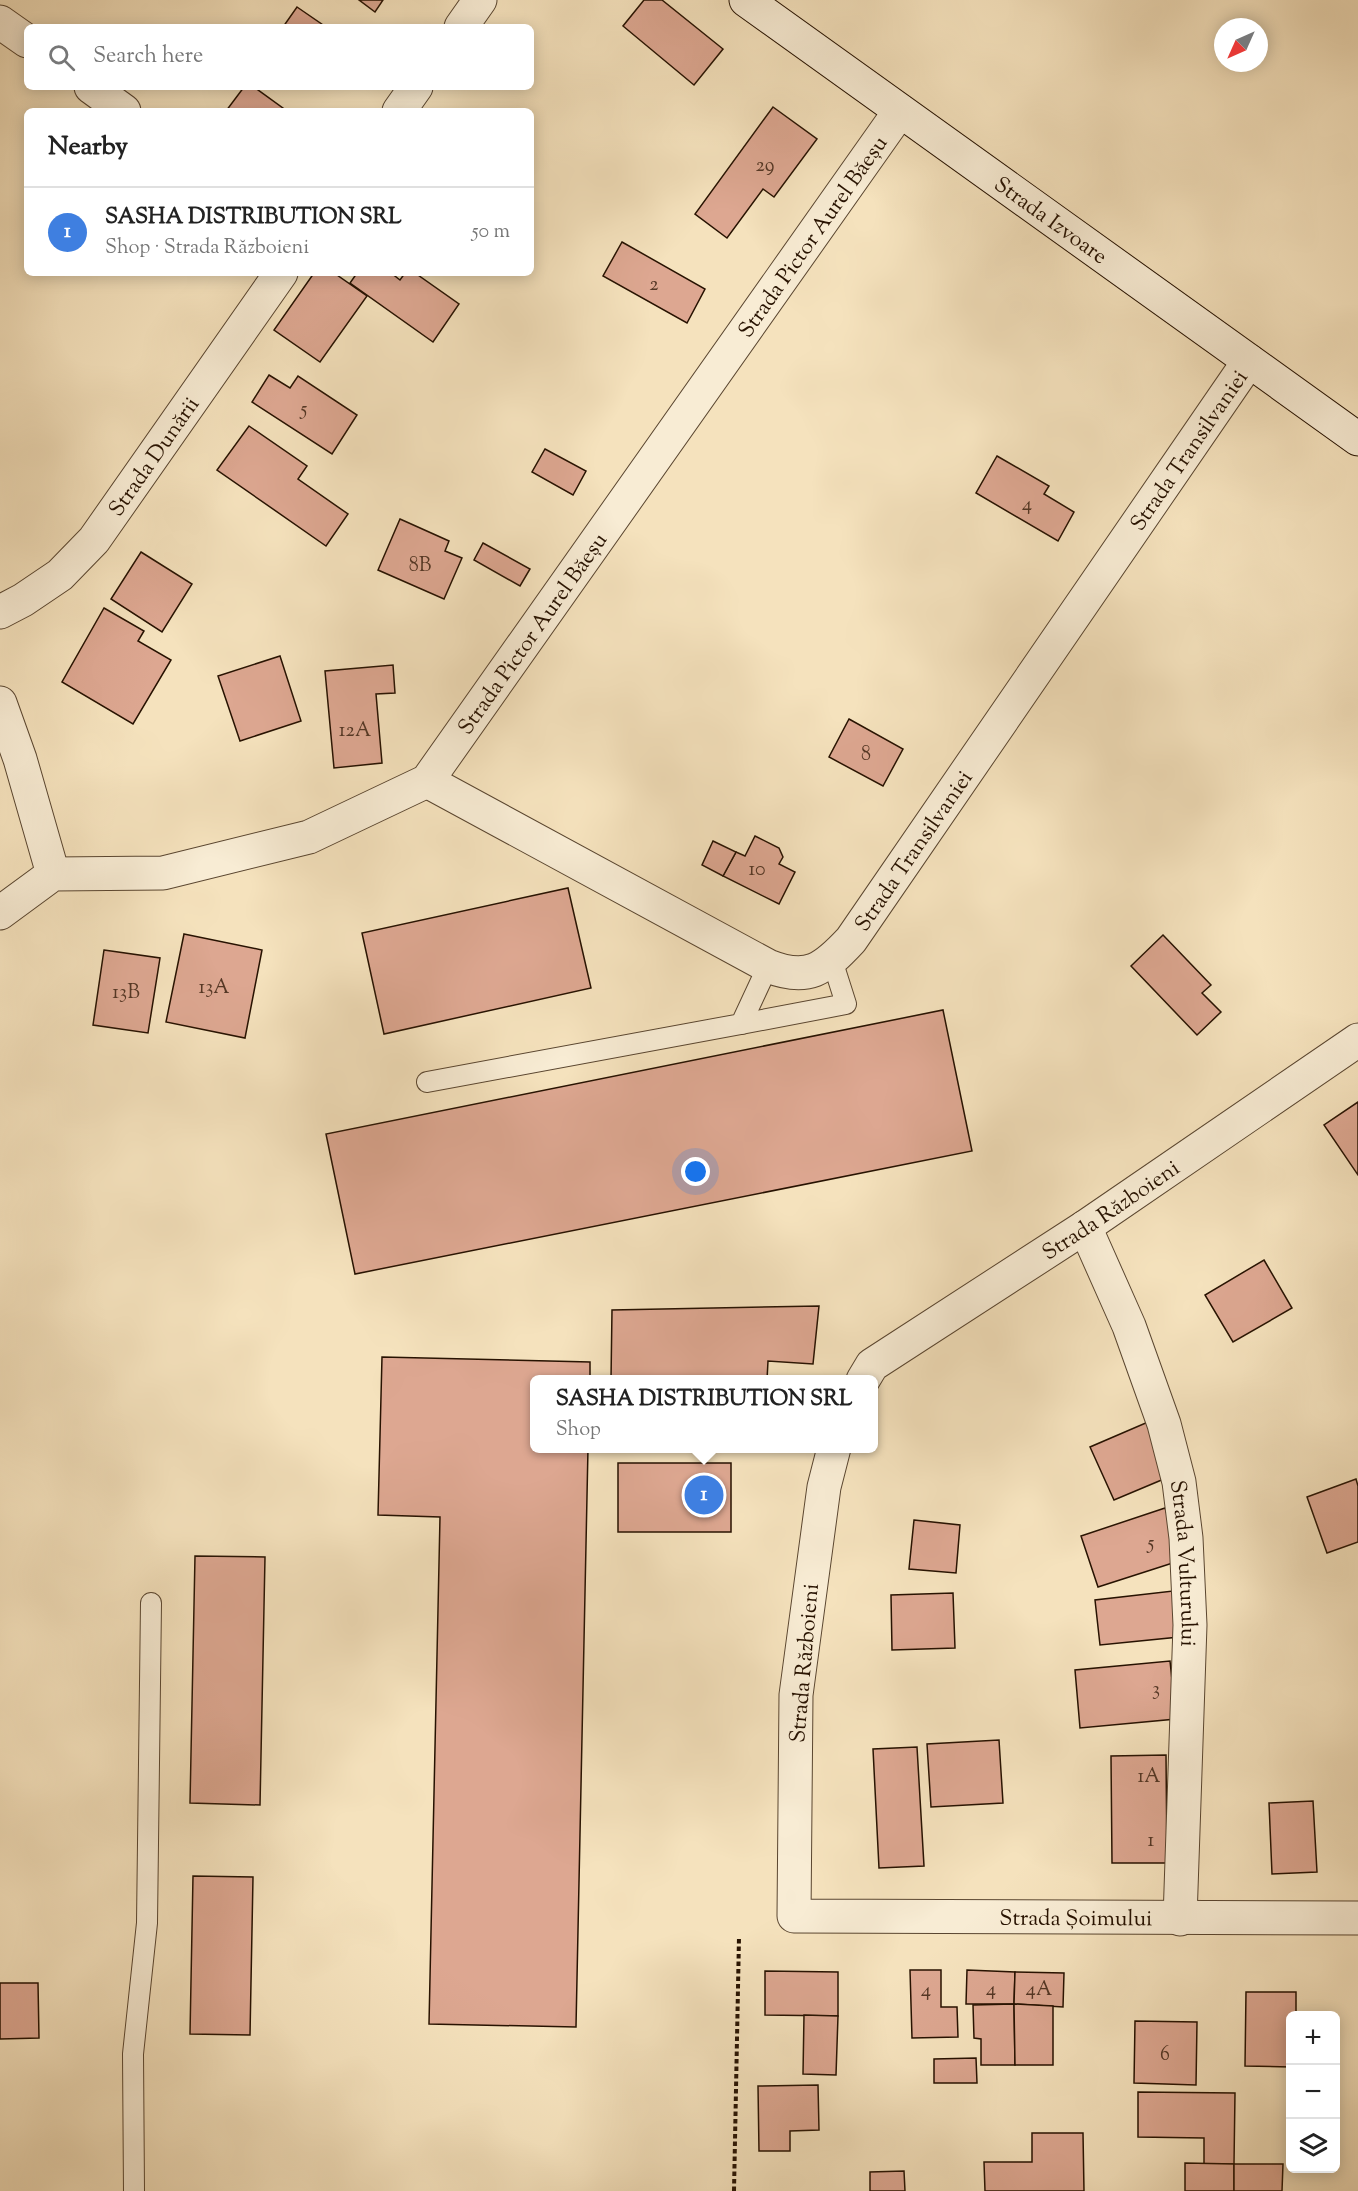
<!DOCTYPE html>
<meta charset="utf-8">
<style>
:root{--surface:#fff;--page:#f6f6f6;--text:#222;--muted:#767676;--line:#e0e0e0;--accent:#db2777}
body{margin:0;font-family:"Sorts Mill Goudy",serif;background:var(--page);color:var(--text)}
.controls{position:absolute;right:18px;bottom:18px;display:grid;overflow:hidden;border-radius:9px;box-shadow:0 3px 15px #0003}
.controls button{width:54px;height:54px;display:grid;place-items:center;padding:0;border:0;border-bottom:2px solid var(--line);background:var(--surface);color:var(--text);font:30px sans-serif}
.compass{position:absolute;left:1214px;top:18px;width:54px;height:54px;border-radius:50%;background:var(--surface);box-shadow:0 3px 15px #0003;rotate:225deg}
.you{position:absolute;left:696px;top:1172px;width:21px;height:21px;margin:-15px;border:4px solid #fff;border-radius:50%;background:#1a73e8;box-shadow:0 0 0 9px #1a73e833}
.badge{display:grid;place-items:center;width:39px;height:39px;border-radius:50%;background:var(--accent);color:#fff;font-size:20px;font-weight:700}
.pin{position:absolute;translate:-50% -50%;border:3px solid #fff;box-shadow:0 2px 6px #0006}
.popup{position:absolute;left:530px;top:1375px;width:348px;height:78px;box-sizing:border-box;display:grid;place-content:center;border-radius:9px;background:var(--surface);filter:drop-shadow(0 2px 4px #0005);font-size:20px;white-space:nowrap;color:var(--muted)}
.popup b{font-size:22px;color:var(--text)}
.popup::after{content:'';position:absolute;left:50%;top:100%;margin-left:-12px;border:12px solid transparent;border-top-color:var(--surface)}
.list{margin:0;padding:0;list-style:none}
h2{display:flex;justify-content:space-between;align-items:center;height:78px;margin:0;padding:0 24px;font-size:26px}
h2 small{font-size:20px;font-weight:400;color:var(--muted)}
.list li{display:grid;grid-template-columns:39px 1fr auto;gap:18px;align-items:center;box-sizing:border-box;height:90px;padding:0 24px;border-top:2px solid var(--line)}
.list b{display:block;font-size:22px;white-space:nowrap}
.list p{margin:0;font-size:20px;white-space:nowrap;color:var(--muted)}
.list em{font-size:20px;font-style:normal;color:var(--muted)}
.icon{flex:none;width:33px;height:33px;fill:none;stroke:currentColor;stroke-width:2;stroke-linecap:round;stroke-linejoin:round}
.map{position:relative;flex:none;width:1358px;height:2191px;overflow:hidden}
.search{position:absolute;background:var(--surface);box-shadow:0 3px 15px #0003;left:24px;top:24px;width:510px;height:66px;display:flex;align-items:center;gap:15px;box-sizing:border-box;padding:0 21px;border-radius:9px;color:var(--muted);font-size:22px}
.panel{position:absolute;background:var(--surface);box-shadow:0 3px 15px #0003;left:24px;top:108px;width:510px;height:168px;border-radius:9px}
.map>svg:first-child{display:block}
.building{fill:#dda791;stroke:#271201;stroke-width:1.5}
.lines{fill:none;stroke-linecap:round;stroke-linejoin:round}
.service-casing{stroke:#5a4630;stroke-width:22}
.minor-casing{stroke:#5a4630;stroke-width:35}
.secondary-casing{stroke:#271201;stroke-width:35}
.path{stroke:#271201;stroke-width:4;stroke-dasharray:4.5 3;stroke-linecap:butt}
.service{stroke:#f8ecd4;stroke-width:20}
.minor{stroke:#f8ecd4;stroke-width:33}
.secondary{stroke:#f8ecd4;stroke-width:33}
.labels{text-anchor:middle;stroke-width:6;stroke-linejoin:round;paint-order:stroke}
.number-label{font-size:20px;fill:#543725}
.street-label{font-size:22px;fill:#271201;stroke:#f8ecd4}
</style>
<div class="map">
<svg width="1358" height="2191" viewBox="0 0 1358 2191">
<rect width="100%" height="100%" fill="#f5e2bd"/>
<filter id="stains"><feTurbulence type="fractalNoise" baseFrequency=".00333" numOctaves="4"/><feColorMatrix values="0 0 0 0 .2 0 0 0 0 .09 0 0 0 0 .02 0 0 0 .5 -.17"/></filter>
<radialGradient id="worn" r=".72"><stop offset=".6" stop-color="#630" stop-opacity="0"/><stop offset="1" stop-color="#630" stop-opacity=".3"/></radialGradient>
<g class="building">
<polygon points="359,0 383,0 375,12"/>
<polygon points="644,0 662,0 723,49 694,85 623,26"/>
<polygon points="297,7 326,27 283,27"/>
<polygon points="244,87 254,87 287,111 226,111"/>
<polygon points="773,107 817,139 774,197 763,189 727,238 695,214"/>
<polygon points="622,242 705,289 687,323 603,276"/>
<polygon points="314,273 334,273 367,296 320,362 274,330"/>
<polygon points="357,273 391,273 400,280 405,273 415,273 459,304 433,342 350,283"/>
<polygon points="269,375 290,388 298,376 357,415 332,454 252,402"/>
<polygon points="249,426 307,466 298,479 348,514 326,546 217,470"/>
<polygon points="545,449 586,471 573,495 532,472"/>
<polygon points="997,456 1049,486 1044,494 1074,512 1058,541 976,493"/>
<polygon points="400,519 449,541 445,551 462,558 444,599 378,570"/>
<polygon points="483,543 530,569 520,586 474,560"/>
<polygon points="141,552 192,584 162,632 111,599"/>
<polygon points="104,608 144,631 138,641 171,660 133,724 62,682"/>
<polygon points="280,656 301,721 240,741 218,676"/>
<polygon points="393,665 395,693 376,694 382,763 334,768 325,671"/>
<polygon points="849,719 903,749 883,786 829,757"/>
<polygon points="755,836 779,848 783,857 779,864 795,872 779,904 723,876 736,852 745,856"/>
<polygon points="713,841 736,852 723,876 702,865"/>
<polygon points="568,888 591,988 384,1034 362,933"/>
<polygon points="184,934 262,950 245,1038 166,1022"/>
<polygon points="1163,935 1211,985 1202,993 1221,1012 1197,1035 1131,966"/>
<polygon points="104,950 160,958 148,1033 93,1025"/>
<polygon points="943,1010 972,1151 355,1274 326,1134"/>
<polygon points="1358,1102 1358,1175 1324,1125"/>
<polygon points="1264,1260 1292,1308 1233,1342 1205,1295"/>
<polygon points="819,1306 813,1364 768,1361 767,1380 611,1380 612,1310"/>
<polygon points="382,1357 590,1362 590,1380 534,1380 534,1448 588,1448 576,2027 429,2024 440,1517 378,1515"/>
<polygon points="1148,1422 1171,1476 1114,1500 1090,1447"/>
<rect x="618" y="1463" width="113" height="69"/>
<polygon points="1356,1479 1358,1486 1358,1542 1327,1553 1307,1497"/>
<polygon points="1165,1508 1182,1560 1098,1587 1081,1536"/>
<polygon points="914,1520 960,1525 956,1573 909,1569"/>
<polygon points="195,1556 265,1557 260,1805 190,1803"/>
<polygon points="1173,1591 1179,1637 1100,1645 1095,1600"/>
<polygon points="953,1593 955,1648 892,1650 891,1595"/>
<polygon points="1170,1661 1176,1719 1080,1728 1075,1670"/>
<polygon points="999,1740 1003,1803 931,1807 927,1744"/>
<polygon points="917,1747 924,1866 879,1868 873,1749"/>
<polygon points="1166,1755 1167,1863 1112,1863 1111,1756"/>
<polygon points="1313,1801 1317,1872 1272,1874 1269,1803"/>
<polygon points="193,1876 253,1877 250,2035 190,2034"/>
<polygon points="910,1970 941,1970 941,2007 957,2007 958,2037 912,2038"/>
<polygon points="967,1970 1015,1972 1014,2004 966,2004"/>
<polygon points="765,1971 838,1972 838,2016 765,2015"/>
<polygon points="1015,1972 1064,1973 1063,2007 1014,2004"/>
<polygon points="0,1983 38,1983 39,2038 0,2039"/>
<polygon points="1246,1992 1296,1992 1296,2016 1290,2016 1290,2067 1245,2066"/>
<polygon points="1014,2004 1015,2065 981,2065 981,2039 974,2038 973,2005"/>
<polygon points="1014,2004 1053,2006 1053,2065 1015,2065"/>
<polygon points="804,2015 838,2016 836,2075 803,2074"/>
<polygon points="1135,2021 1197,2022 1196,2085 1134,2083"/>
<polygon points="976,2058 977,2083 934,2083 934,2059"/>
<polygon points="818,2085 819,2130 790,2131 790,2151 759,2151 758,2086"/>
<polygon points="1138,2092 1235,2093 1234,2164 1204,2164 1204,2138 1138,2137"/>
<rect x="1336" y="2111" width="2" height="30"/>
<polygon points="1032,2133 1083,2133 1084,2191 985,2191 984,2162 1032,2162"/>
<polygon points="1185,2163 1234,2164 1234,2191 1185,2191"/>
<polygon points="1234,2164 1283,2164 1282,2191 1234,2191"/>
<polygon points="904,2171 905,2191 870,2191 870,2172"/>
</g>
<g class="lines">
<g class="service-casing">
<g id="service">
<polyline points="741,1024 846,1004 832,960"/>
<polyline points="427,1082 741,1024 768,966"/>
<polyline points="134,2191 133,2054 147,1923 151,1603"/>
</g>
</g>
<g class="minor-casing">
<g id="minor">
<polyline points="0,22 27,41"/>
<polyline points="461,27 480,0"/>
<polyline points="91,87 124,111"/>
<polyline points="399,111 416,87"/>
<path id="s1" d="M 0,612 L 23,600 L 60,575 L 94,540 L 281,273"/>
<polyline points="0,703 20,759 53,874"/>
<path id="s2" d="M 427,781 L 768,966 C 808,982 824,969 851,940 L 1249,361"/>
<path id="s3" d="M 0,913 L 53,874 L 163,873 L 309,837 L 427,781 L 900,111"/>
<path id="s4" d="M 1085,1227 L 1129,1326 L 1164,1424 L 1179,1482 L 1186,1538 L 1190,1625 L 1180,1919"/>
<path id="s5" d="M 863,1380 L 872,1365 L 1085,1227 L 1358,1040"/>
<path id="s6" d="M 834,1448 L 824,1487 L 796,1695 L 794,1916 L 1358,1918"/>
</g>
</g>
<g class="secondary-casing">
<g id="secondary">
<path id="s7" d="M 746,0 L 1358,439"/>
</g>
</g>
<polyline class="path" points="734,2191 739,1937"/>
<use href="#service" class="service"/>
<use href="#minor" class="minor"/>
<use href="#secondary" class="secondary"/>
</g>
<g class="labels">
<g class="number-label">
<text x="765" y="171">29</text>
<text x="654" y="290">2</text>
<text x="304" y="415">5</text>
<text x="1027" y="510">4</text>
<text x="420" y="571">8B</text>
<text x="355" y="736">12A</text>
<text x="866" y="760">8</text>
<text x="757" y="875">10</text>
<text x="214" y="993">13A</text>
<text x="126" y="998">13B</text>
<text x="1151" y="1549">5</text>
<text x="1156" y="1695">3</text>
<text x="1149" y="1782">1A</text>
<text x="1151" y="1846">1</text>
<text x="991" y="1995">4</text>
<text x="1039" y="1995">4A</text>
<text x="926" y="1996">4</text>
<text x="1165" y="2060">6</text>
</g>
<g class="street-label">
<text dy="8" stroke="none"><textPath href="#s7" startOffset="376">Strada Izvoare</textPath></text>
<text dy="8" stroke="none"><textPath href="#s3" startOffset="1124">Strada Pictor Aurel Băeșu</textPath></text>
<text dy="8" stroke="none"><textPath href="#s2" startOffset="1078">Strada Transilvaniei</textPath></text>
<text dy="8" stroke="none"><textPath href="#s1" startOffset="222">Strada Dunării</textPath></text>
<text dy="8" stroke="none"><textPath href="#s3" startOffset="638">Strada Pictor Aurel Băeșu</textPath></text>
<text dy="8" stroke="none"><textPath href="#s2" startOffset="592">Strada Transilvaniei</textPath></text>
<text dy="8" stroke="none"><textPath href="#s5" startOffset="302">Strada Războieni</textPath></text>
<text dy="8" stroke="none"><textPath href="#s4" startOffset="354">Strada Vulturului</textPath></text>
<text transform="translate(803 1663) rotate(-85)" y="8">Strada Războieni</text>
<text dy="8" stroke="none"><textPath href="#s6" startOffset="753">Strada Șoimului</textPath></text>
</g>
</g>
<rect width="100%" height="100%" filter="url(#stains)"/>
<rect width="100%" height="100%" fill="url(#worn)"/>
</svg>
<div class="controls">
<button>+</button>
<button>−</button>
<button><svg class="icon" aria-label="layers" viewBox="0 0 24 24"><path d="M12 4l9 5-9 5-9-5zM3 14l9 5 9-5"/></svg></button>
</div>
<svg class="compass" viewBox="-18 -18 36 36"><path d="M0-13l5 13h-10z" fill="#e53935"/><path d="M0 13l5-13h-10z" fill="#767676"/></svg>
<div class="you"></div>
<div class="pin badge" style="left:704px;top:1495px;background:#3f7fe0">1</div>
<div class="popup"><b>SASHA DISTRIBUTION SRL</b>Shop</div>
<div class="search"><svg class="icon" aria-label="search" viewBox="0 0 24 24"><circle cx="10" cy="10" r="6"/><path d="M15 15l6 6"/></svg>Search here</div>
<section class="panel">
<h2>Nearby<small></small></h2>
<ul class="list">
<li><span class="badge" style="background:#3f7fe0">1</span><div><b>SASHA DISTRIBUTION SRL</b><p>Shop · Strada Războieni</p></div><em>50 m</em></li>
</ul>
</section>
</div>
